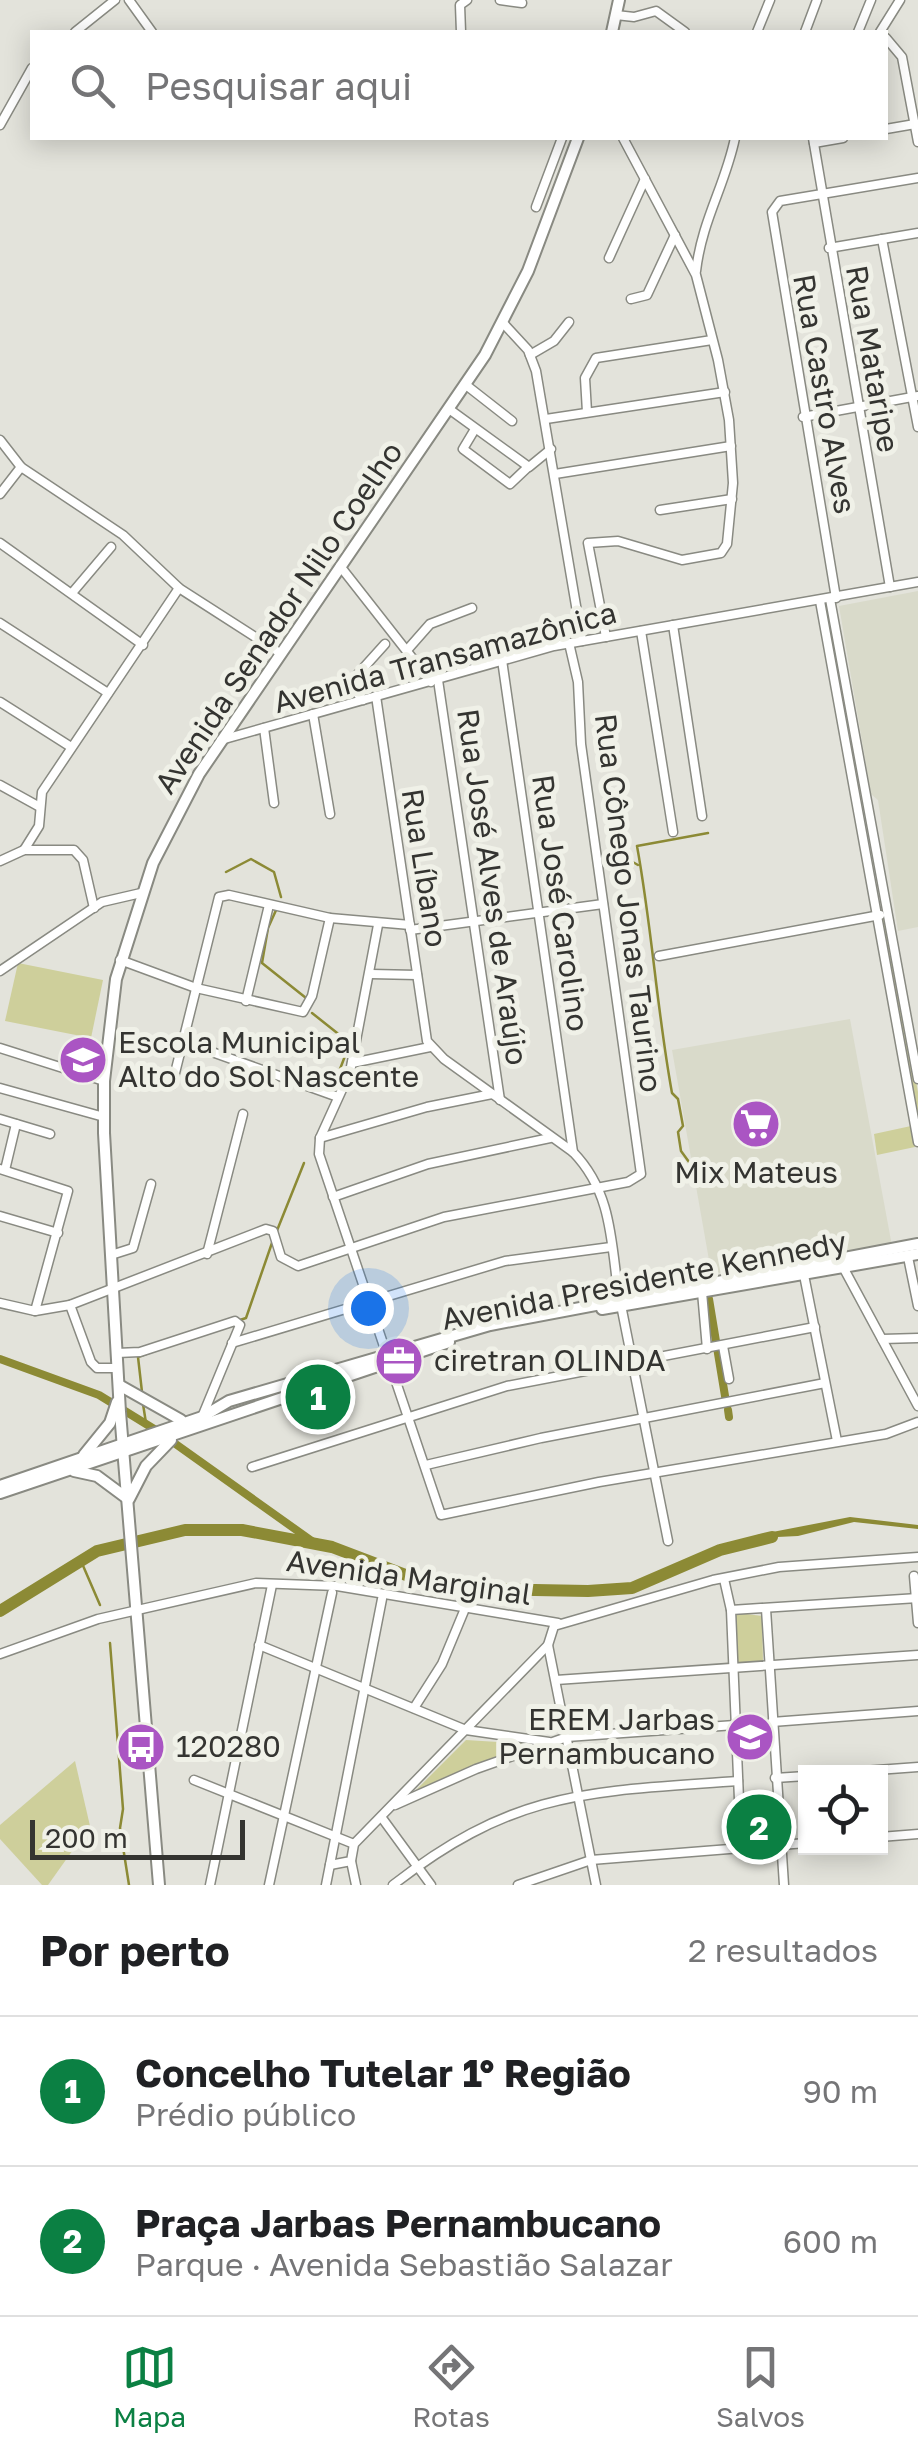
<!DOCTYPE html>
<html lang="pt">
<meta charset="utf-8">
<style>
:root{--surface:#fff;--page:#f6f6f6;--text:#202124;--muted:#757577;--line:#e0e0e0;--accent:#0b8043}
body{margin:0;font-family:"Golos Text",sans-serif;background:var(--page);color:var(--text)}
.controls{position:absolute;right:30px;bottom:30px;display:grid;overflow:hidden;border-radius:0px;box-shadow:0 5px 25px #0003}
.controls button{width:90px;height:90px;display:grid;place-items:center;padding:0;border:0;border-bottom:2px solid var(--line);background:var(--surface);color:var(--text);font:50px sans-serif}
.scale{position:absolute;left:30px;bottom:25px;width:215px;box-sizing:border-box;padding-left:10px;border:5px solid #343431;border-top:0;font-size:28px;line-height:35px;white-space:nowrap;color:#343431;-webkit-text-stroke:8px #f0f1e8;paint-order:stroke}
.you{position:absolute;left:368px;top:1308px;width:35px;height:35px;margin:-25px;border:8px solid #fff;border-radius:50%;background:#1a73e8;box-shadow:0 0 0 15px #1a73e833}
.badge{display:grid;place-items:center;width:65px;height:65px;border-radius:50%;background:var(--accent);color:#fff;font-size:32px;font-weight:700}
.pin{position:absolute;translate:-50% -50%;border:5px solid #fff;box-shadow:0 2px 10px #0006}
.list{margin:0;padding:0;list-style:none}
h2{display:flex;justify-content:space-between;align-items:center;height:130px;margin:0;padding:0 40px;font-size:42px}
h2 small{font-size:32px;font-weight:400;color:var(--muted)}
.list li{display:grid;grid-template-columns:65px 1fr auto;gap:30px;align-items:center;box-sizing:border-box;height:150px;padding:0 40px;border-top:2px solid var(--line)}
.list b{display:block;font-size:38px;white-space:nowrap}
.list p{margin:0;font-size:32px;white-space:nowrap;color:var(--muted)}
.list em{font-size:32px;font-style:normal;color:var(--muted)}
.icon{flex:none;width:55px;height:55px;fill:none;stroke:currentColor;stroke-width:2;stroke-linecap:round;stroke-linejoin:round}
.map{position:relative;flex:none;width:918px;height:1885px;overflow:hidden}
.search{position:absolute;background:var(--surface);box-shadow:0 5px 25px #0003;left:30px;right:30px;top:30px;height:110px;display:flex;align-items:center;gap:25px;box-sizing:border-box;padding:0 35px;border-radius:0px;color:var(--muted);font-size:38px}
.sheet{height:430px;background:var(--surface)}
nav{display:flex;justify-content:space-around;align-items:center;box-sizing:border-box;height:140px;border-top:2px solid var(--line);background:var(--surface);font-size:28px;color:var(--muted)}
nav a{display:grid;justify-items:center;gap:5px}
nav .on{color:var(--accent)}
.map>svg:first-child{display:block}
.built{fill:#d9daca}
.green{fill:#cecf9b}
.water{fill:#8c8a35}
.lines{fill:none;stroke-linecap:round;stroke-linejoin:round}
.stream{stroke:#8c8a35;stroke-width:2.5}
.canal{stroke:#8c8a35;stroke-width:8}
.river{stroke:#8c8a35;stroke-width:12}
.minor-casing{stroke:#898a82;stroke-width:11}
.major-casing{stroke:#898a82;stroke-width:14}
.minor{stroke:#fff;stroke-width:8}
.major{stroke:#fff;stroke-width:10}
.labels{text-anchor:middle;stroke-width:10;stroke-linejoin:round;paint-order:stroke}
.street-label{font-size:30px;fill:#343431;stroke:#f0f1e8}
.poi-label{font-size:30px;fill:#343431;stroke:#f0f1e8;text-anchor:start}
</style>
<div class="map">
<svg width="918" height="1885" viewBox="0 0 918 1885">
<rect width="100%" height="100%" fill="#e3e3db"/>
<g class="built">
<polygon points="918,591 918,927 898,931 878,800 871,794 839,606"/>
<polygon points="850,1019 892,1246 834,1257 812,1255 734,1265 712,1277 672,1050"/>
</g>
<g class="green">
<polygon points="886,919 918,1092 918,1120 881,920"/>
<polygon points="18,963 103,980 91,1038 5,1021"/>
<polygon points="911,1126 915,1147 877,1155 874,1134"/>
<polygon points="739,1613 762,1616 763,1663 737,1663 735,1617"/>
<polygon points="466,1740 529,1744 409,1797"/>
<polygon points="75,1761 90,1826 48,1885 42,1885 0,1839 0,1825"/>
<polygon points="773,1807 773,1837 745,1839 743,1808"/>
</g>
<polygon class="water" points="850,1517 918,1525 918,1529 854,1522 798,1536 757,1538 757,1535"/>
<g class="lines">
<g class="stream">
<polyline points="608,858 622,856 638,865"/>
<polyline points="226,872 251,859 274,872 281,897"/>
<polyline points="277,908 268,928 262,963 306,998"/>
<polyline points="312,1013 346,1040 345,1056 332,1090"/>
<path d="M 689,1162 L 681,1151 L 678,1132 L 683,1126 L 678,1099 L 672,1093 C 657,1011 652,928 637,846 L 708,833"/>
<polyline points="276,1233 304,1163"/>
<polyline points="237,1321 246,1318 273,1240"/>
<polyline points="142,1392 138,1357 154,1351"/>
<polyline points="143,1404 146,1423"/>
<polyline points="81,1561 100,1605"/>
<polyline points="332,1581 352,1554"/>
<polyline points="110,1643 123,1809 120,1828 129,1885"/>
</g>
<g class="canal">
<polyline points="709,1299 726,1402"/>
<polyline points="0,1359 99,1395 159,1432"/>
<polyline points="728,1410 729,1417"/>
<polyline points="170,1440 316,1544"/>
</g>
<polyline class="river" points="0,1611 97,1551 185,1530 242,1530 332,1547 440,1588 588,1591 632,1588 720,1550 772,1537"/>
<g class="minor-casing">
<g id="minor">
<polyline points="129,0 152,32"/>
<polyline points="500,0 522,3"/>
<polyline points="616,15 634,17 656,11 685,32"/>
<polyline points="75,32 115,0"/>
<polyline points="461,32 460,5 467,0"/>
<polyline points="757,32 770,0"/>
<polyline points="805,32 817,0"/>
<polyline points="858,32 871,0"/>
<polyline points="880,32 900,0"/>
<polyline points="886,38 902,57 918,142"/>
<polyline points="0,125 32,68"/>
<polyline points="886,129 915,124"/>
<polyline points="813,138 890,587"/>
<polyline points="814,143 843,138"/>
<polyline points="536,207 562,138"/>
<polyline points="882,239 918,427"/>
<polyline points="829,248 918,233"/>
<polyline points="609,258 645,179"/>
<path d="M 696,271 C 702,220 725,186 735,138"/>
<polyline points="631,299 647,295 675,235"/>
<polyline points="504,324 528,350 536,371 582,641"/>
<polyline points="530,355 554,341 569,322"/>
<polyline points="466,385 512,421"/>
<polyline points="449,409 529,467 551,449"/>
<polyline points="587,412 585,378 596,358 712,340"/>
<polyline points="803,417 918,396"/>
<polyline points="546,419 725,392"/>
<polyline points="475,429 463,449 510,484 528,467"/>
<polyline points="0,440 21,467 123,535 179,588 280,653"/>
<polyline points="555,474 731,446"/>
<polyline points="0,494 21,467"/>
<polyline points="660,510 732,499"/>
<polyline points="0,543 143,645"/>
<polyline points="340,566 431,682"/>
<polyline points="72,593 111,547"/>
<polyline points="836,598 772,212 780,201 918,178"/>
<polyline points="830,599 918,1079"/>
<polyline points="820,601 918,1142"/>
<polyline points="0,623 108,693"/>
<polyline points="673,625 702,816"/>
<polyline points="641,631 673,832"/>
<polyline points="606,637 588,543 618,541 682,560 721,553 727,544 733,483 729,420 718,360 696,275 623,138"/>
<polyline points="408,649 430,624 472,608"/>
<polyline points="502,660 573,1152"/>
<polyline points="438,680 500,1100"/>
<path d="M 376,696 L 427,1041 L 444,1059 L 573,1152 C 613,1193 611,1244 619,1298"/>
<polyline points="363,700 349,684 385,644"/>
<polyline points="0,702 71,747"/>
<polyline points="313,714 330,814"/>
<polyline points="264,728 274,803"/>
<polyline points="221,740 554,646 918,582"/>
<polyline points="0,785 38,806"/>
<polyline points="24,850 39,826 42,792 179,588"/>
<polyline points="0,861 24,850 74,850 83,860 94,908"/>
<polyline points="378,925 350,1072 320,1138 319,1154 441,1515 599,1482 886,1434 918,1422"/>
<polyline points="410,930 603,904"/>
<polyline points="659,956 880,915"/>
<polyline points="120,960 196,988 303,1012 312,996 330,918"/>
<polyline points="0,971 102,902 141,893"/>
<polyline points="371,974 417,975"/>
<polyline points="246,1001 269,905"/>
<polyline points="184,1042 338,1097"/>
<polyline points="0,1048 104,1081"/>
<polyline points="352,1063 430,1047"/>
<polyline points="172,1085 219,897 229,895 330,918 410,925"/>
<polyline points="0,1088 104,1117"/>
<polyline points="0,1119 50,1134"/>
<polyline points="320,1138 427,1107 492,1094"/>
<polyline points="0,1169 68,1191 35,1311"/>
<polyline points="5,1170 16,1124"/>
<polyline points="333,1197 428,1164 550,1138"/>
<polyline points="0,1216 58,1233"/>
<polyline points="207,1254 243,1114"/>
<polyline points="111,1255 133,1248 151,1184"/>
<polyline points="908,1257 918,1306"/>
<polyline points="843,1267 918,1406"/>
<polyline points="804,1275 837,1441"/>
<polyline points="702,1292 707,1349"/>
<polyline points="0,1303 35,1311 70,1305 266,1229 273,1231 281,1257 298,1266 444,1217 628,1182 641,1174 581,744 578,682 569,643"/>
<polyline points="70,1305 91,1362 97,1368 118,1368"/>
<polyline points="621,1305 668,1541"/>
<polyline points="882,1339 918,1338"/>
<polyline points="232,1343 505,1261 611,1247"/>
<polyline points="723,1346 729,1379"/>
<polyline points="117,1353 140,1352 235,1321 240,1325 202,1417"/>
<polyline points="426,1465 541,1438 825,1383"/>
<polyline points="252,1467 507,1386 815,1327"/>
<polyline points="914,1576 918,1623"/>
<polyline points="724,1579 731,1610 741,1847"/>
<polyline points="766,1609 784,1885"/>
<polyline points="731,1610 918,1598"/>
<polyline points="259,1645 466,1730 549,1742"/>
<polyline points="0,1654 98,1619 256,1583 337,1586 558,1623"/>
<polyline points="556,1680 918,1655"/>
<polyline points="414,1708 442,1664 464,1611"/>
<polyline points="772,1722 918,1711"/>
<polyline points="850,1772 918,1767"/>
<polyline points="775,1778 806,1776"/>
<polyline points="194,1780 354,1844"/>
<polyline points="395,1805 476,1769 567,1737 735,1725"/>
<polyline points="382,1818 431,1885"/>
<polyline points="880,1837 918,1834"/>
<polyline points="351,1861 356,1885"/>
<polyline points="330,1865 351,1861 354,1844 548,1645"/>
<polyline points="210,1885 272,1585"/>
<polyline points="269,1885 332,1593"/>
<polyline points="326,1885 382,1599"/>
<path d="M 393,1885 C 516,1789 589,1792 738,1781"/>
<polyline points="518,1885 591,1860 806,1843"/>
<polyline points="596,1885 548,1645 554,1626 713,1580 779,1567 918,1557"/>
</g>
</g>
<g class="major-casing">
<g id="major">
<polyline points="612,32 619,0"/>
<polyline points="602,1309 918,1254"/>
<polyline points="119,1385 181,1420"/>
<polyline points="84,1455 110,1423 117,1402"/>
<polyline points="74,1471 97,1476 128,1499"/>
<polyline points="0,1486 202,1417 229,1401 490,1325 918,1244"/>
<polyline points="0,1493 449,1342"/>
<polyline points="129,1499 146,1466 171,1440"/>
<polyline points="159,1885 120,1412 104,1133 104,1081 116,979 153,863 199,774 485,355 528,271 578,138"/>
</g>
</g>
<use href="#minor" class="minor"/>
<use href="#major" class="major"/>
</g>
<defs>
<g id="school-disc" transform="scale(2.5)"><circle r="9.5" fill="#aa55c3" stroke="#f0f1e8"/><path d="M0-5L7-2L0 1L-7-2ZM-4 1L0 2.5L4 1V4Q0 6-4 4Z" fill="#fff"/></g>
<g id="supermarket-disc" transform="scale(2.5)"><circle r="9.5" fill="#aa55c3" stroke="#f0f1e8"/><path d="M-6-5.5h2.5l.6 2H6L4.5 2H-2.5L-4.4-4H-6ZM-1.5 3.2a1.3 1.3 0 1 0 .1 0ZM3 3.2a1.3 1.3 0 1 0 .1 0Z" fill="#fff"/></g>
<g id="office-disc" transform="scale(2.5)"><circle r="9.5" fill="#aa55c3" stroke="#f0f1e8"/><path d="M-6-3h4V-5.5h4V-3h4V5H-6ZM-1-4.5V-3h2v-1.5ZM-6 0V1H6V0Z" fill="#fff"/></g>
<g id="bus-disc" transform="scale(2.5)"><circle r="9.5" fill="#aa55c3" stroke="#f0f1e8"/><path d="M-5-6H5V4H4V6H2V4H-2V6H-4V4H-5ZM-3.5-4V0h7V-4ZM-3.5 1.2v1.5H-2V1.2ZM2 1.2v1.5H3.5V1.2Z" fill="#fff"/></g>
</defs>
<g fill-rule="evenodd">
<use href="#school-disc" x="83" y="1060"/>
<use href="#supermarket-disc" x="756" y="1124"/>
<use href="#office-disc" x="399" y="1361"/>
<use href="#school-disc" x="750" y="1737"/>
<use href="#bus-disc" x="141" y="1747"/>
</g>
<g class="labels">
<g class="street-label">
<text transform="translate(872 359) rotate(80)" y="10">Rua Mataripe</text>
<text transform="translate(824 394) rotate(80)" y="10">Rua Castro Alves</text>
<text transform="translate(279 618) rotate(-56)" y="10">Avenida Senador Nilo Coelho</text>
<text transform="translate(445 658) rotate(-15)" y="10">Avenida Transamazônica</text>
<text transform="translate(424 868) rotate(81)" y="10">Rua Líbano</text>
<text transform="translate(492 887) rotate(82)" y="10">Rua José Alves de Araújo</text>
<text transform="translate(560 903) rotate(82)" y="10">Rua José Carolino</text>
<text transform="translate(628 903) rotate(83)" y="10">Rua Cônego Jonas Taurino</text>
<text transform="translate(644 1281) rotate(-11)" y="10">Avenida Presidente Kennedy</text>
<text transform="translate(409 1578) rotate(8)" y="10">Avenida Marginal</text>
</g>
<g class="poi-label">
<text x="118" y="1053">Escola Municipal<tspan x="118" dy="34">Alto do Sol Nascente</tspan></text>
<text x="756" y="1183" text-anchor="middle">Mix Mateus</text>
<text x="434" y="1371">ciretran OLINDA</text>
<text x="715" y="1730" text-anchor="end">EREM Jarbas<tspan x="715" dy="34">Pernambucano</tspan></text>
<text x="176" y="1757">120280</text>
</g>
</g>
</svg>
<div class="controls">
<button><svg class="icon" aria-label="locate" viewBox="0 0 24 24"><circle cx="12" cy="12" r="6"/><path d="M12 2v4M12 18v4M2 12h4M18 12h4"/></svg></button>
</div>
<div class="scale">200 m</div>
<div class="you"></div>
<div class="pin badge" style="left:318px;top:1397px">1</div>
<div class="pin badge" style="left:759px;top:1827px">2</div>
<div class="search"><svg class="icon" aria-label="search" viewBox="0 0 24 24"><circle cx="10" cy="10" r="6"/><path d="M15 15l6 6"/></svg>Pesquisar aqui</div>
</div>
<section class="sheet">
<h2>Por perto<small>2 resultados</small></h2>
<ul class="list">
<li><span class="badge">1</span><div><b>Concelho Tutelar 1° Região</b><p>Prédio público</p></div><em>90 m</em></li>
<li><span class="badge">2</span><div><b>Praça Jarbas Pernambucano</b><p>Parque · Avenida Sebastião Salazar</p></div><em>600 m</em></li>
</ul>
</section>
<nav>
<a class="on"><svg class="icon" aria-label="map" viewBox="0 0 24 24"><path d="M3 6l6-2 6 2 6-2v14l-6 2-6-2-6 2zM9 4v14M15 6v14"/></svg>Mapa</a>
<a><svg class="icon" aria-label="directions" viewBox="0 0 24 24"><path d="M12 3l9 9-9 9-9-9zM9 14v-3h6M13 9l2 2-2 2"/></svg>Rotas</a>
<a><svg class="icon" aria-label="saved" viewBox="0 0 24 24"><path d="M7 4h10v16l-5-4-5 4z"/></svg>Salvos</a>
</nav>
